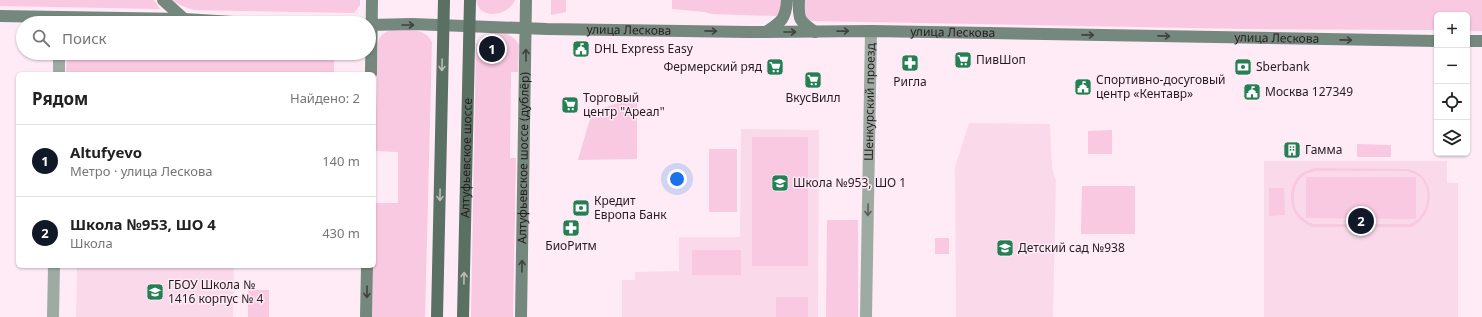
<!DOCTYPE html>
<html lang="ru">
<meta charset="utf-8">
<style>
:root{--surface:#fff;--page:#f6f6f6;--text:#222;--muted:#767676;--line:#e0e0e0;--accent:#111827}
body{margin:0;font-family:"Noto Sans",sans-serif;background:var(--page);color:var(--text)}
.controls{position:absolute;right:12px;top:12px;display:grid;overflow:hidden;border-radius:6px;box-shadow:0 1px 3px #0004}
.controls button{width:36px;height:36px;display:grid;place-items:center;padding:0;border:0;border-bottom:1px solid var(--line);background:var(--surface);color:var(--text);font:20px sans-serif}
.you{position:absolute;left:677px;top:179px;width:14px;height:14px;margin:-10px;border:3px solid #fff;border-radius:50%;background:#1a73e8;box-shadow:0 0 0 6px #1a73e833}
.badge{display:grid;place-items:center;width:26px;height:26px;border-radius:50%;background:var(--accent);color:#fff;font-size:13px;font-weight:700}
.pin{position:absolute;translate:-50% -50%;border:2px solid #fff;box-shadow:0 1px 4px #0006}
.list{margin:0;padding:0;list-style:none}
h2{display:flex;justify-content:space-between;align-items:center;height:52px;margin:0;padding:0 16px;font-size:17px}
h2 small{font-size:13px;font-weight:400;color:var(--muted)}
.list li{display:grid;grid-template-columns:26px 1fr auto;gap:12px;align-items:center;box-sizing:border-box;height:72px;padding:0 16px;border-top:1px solid var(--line)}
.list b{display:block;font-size:15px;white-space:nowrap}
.list p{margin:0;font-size:13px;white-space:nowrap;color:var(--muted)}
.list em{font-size:13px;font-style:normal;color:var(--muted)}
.icon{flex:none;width:22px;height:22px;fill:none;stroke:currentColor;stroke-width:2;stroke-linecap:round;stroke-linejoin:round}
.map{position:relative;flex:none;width:1482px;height:317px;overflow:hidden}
.search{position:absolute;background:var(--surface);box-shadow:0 1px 3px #0004;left:16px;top:16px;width:360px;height:44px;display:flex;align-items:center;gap:10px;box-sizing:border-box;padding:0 14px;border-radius:22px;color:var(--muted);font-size:15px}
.panel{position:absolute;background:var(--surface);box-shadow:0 1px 3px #0004;left:16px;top:72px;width:360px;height:196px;border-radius:6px}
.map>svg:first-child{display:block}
.built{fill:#fadaea}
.green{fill:#f9c8e1;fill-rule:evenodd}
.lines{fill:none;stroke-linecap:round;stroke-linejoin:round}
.street{stroke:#9eaba3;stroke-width:12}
.secondary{stroke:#75887d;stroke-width:12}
.primary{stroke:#597062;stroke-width:12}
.oneway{stroke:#424141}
.oneway2{stroke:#bdbaba}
.oneway3{stroke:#5d5c5c}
.labels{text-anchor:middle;stroke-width:3;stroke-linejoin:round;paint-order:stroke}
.street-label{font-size:12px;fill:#271b21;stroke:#ffebf5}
.poi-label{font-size:12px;fill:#271b21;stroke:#ffebf5;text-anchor:start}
</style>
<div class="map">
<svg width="1482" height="317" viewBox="0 0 1482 317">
<rect width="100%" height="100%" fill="#ffebf5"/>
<g class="built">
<polygon points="969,123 1050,124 1052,168 1056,180 1053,317 956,317 955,167"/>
<polygon points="741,129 819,130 818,317 622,317 622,280 635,280 635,272 679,271 679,237 740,237"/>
<polygon points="1264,161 1447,161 1447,183 1458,183 1458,317 1264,317"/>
<polygon points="77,266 234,266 233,317 76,317"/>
</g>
<g class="green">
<polygon points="0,0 154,0 160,9 0,6"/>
<polygon points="171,0 360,0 360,5 354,13 194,10 182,6"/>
<path d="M 476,0 L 515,0 C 509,16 479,21 476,0 Z"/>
<polygon points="551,0 566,0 566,12 551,15"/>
<polygon points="672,0 784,0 781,12 776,16 712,14 705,12 672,9"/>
<path d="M 804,0 L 1482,0 L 1482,31 L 1467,31 L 1467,15 L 1437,15 L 1437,30 L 1246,29 L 812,21 C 802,18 804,9 804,0 Z"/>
<path d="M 392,30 C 406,30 425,27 432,42 L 425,317 L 372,317 L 373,266 L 374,266 L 374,203 L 398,203 L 398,152 L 375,151 L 378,44 C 379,35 384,32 392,30 Z"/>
<path d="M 493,32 C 504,32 514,35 519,45 L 518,72 L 511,72 L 510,158 L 516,158 L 513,317 L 471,317 L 476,44 L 483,37 Z"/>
<polygon points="67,53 334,53 334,74 66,74"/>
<polygon points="637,96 637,159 578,160 592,112"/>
<polygon points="1112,130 1112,154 1088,154 1088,131"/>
<rect x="752" y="137" width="56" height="129"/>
<polygon points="1357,144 1391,145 1391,157 1357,157"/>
<rect x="709" y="149" width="28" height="63"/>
<path d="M 1314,168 L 1407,169 C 1411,170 1416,171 1419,174 C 1438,188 1430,219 1411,227 L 1312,227 C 1306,224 1299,220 1295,213 C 1288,201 1290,181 1302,173 C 1306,171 1310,170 1314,168 ZM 1315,171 L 1407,171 C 1411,173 1416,174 1419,176 C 1434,190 1428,217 1410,224 L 1313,224 C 1307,221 1302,218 1298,213 C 1291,202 1293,183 1303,176 C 1306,173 1311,172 1315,171 Z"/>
<polygon points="1306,177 1416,177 1416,219 1306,218"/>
<polygon points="1082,186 1135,186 1135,234 1081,234"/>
<polygon points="1269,188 1284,188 1285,215 1269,216"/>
<polygon points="827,220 858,220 858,317 826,317"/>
<rect x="935" y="238" width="14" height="16"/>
<rect x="692" y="250" width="49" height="25"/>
<rect x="248" y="290" width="21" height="27"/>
<rect x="776" y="297" width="32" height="20"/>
</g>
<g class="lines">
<g class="street">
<polyline points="59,74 59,53"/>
<polyline points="53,317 54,266"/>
<path id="s1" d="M 866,317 L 871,31"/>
</g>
<g class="secondary">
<polyline points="163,0 184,19"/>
<path d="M 799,0 C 798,19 799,21 815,32"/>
<polyline points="0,16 184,19 249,23"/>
<path id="s2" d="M 369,25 L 412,24 L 547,29 L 749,32 L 871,31 L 1437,41"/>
<path d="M 766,32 C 781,22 786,19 787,0"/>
<polyline points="1467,41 1482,41"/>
<polyline points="371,74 372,0"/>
<polyline points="366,317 367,266"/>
<path id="s3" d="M 521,317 L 526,0"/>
</g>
<g class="primary">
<polyline points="437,317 444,0"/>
<path id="s4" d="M 463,317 L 470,0"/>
</g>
</g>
<defs><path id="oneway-shaft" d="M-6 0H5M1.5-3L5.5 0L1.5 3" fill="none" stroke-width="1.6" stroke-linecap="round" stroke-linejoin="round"/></defs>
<g class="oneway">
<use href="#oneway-shaft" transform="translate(408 25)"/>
<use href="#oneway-shaft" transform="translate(711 31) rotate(1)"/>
<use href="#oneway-shaft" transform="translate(843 31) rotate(-1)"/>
<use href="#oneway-shaft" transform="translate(790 32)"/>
<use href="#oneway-shaft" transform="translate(1088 35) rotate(1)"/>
<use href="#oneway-shaft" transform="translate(1164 36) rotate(1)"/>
<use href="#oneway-shaft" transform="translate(1346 40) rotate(1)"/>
<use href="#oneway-shaft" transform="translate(526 55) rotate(-90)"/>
<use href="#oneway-shaft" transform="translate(522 266) rotate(-89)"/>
<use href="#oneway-shaft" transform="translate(367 292) rotate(91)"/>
</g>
<g class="oneway2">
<use href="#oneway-shaft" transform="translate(442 65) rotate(91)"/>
<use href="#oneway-shaft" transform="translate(440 195) rotate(91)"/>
<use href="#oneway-shaft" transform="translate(464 278) rotate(-89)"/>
</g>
<use class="oneway3" href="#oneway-shaft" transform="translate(868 210) rotate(91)"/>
<defs>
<g id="civic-square" transform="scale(0.9)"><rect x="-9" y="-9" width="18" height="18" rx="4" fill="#247f54" stroke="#ffebf5"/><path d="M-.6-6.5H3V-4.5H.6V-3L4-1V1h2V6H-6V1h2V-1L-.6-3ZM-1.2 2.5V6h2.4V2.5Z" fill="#fff"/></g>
<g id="supermarket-square" transform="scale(0.9)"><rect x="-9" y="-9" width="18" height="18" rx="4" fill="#247f54" stroke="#ffebf5"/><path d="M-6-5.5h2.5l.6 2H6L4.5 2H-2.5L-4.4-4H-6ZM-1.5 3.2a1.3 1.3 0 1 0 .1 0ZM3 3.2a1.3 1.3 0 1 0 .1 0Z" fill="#fff"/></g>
<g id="pharmacy-square" transform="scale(0.9)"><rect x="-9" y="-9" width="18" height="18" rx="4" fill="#247f54" stroke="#ffebf5"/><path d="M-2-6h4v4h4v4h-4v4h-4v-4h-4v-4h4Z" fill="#fff"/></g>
<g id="bank-square" transform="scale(0.9)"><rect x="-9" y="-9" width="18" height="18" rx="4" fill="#247f54" stroke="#ffebf5"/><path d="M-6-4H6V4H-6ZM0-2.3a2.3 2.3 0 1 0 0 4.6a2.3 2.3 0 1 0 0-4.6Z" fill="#fff"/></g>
<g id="building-square" transform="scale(0.9)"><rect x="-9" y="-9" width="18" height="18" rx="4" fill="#247f54" stroke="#ffebf5"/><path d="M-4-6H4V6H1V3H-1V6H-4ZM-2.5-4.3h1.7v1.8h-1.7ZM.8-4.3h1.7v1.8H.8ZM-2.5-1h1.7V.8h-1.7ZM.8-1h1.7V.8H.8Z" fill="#fff"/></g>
<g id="school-square" transform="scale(0.9)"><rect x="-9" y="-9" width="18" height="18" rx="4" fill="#247f54" stroke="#ffebf5"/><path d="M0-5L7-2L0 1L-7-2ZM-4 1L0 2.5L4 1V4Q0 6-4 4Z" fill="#fff"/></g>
</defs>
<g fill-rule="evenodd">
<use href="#civic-square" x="581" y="49"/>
<use href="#supermarket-square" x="963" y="60"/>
<use href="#pharmacy-square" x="910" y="63"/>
<use href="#supermarket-square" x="775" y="67"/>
<use href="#bank-square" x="1243" y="67"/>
<use href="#supermarket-square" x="813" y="80"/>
<use href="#civic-square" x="1083" y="87"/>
<use href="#civic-square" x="1252" y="92"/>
<use href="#supermarket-square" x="570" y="105"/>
<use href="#building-square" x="1292" y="150"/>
<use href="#school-square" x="780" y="183"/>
<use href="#bank-square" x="581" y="208"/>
<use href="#pharmacy-square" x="571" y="228"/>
<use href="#school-square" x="1005" y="248"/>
<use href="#school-square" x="155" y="292"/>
</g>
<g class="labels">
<g class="street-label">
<text dy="4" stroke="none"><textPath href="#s2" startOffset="260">улица Лескова</textPath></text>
<text dy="4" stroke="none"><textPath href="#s2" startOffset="584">улица Лескова</textPath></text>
<text dy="4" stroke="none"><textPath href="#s2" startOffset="908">улица Лескова</textPath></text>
<text dy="4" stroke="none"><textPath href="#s1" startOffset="215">Шенкурский проезд</textPath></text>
<text dy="4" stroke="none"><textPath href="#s4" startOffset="159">Алтуфьевское шоссе</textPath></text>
<text dy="4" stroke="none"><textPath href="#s3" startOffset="159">Алтуфьевское шоссе (дублёр)</textPath></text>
</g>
<g class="poi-label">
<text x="594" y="53">DHL Express Easy</text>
<text x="976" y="64">ПивШоп</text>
<text x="762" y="71" text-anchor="end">Фермерский ряд</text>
<text x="1256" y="71">Sberbank</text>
<text x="1096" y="84">Спортивно-досуговый<tspan x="1096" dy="14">центр «Кентавр»</tspan></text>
<text x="910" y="86" text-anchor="middle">Ригла</text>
<text x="1265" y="96">Москва 127349</text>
<text x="583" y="102">Торговый<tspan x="583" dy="14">центр "Ареал"</tspan></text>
<text x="813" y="102" text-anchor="middle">ВкусВилл</text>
<text x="1305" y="154">Гамма</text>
<text x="793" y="187">Школа №953, ШО 1</text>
<text x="594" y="205">Кредит<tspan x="594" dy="14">Европа Банк</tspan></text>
<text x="571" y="250" text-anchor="middle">БиоРитм</text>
<text x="1018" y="252">Детский сад №938</text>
<text x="168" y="289">ГБОУ Школа №<tspan x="168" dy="14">1416 корпус № 4</tspan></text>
</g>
</g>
</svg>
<div class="controls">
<button>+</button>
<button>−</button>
<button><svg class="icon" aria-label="locate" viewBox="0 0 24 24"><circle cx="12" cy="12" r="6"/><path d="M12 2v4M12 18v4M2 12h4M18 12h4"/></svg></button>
<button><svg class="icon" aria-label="layers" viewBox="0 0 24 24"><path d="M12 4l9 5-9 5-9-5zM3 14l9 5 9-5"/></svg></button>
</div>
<div class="you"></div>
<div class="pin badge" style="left:492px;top:49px">1</div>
<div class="pin badge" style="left:1361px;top:221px">2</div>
<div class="search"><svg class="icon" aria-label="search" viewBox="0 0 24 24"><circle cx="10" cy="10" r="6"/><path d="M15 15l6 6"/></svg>Поиск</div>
<section class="panel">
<h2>Рядом<small>Найдено: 2</small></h2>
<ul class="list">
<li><span class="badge">1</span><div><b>Altufyevo</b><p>Метро · улица Лескова</p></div><em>140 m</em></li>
<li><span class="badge">2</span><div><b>Школа №953, ШО 4</b><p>Школа</p></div><em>430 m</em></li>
</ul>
</section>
</div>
